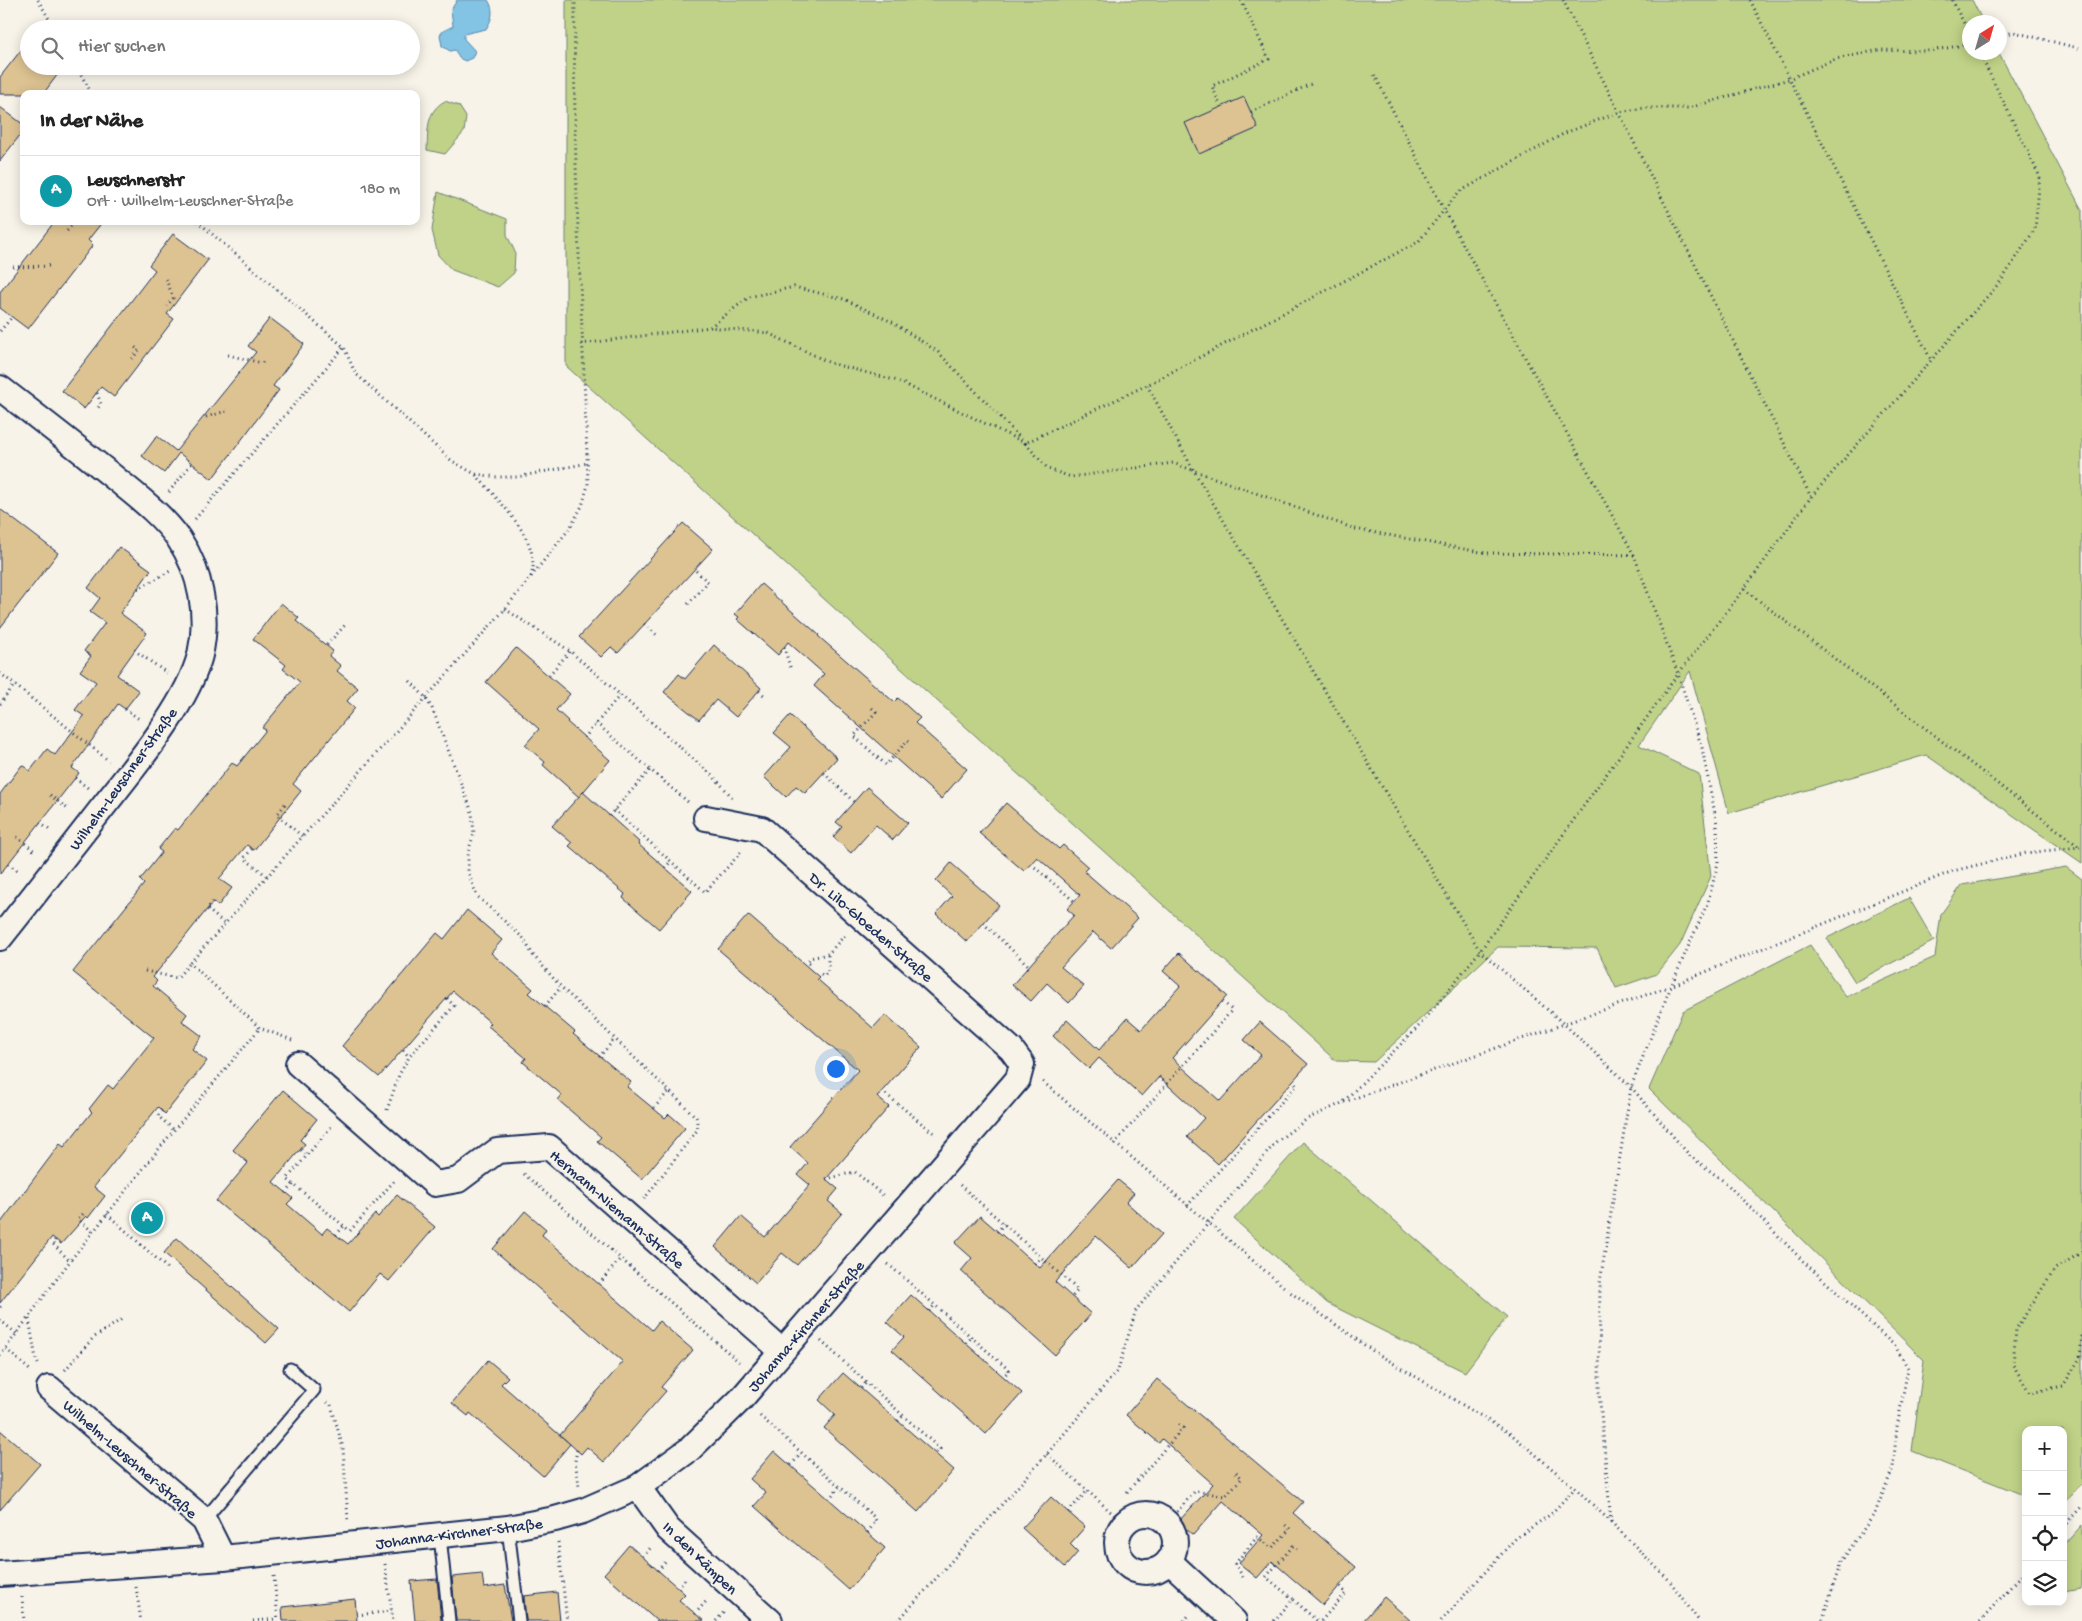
<!DOCTYPE html>
<html lang="de">
<meta charset="utf-8">
<style>
:root{--surface:#fff;--page:#f2f2f2;--text:#222;--muted:#767676;--line:#e0e0e0;--accent:#c8321e}
body{margin:0;font-family:"Gochi Hand",sans-serif;background:var(--page);color:var(--text)}
.controls{position:absolute;right:15px;bottom:15px;display:grid;overflow:hidden;border-radius:10px;box-shadow:0 2px 12px #0003}
.controls button{width:45px;height:45px;display:grid;place-items:center;padding:0;border:0;border-bottom:1px solid var(--line);background:var(--surface);color:var(--text);font:25px sans-serif}
.compass{position:absolute;left:1962px;top:15px;width:45px;height:45px;border-radius:50%;background:var(--surface);box-shadow:0 2px 12px #0003;rotate:37deg}
.you{position:absolute;left:835px;top:1068px;width:18px;height:18px;margin:-12px;border:4px solid #fff;border-radius:50%;background:#1a73e8;box-shadow:0 0 0 8px #1a73e833}
.badge{display:grid;place-items:center;width:32px;height:32px;border-radius:50%;background:var(--accent);color:#fff;font-size:16px;font-weight:700}
.pin{position:absolute;translate:-50% -50%;border:2px solid #fff;box-shadow:0 1px 5px #0006}
.list{margin:0;padding:0;list-style:none}
h2{display:flex;justify-content:space-between;align-items:center;height:65px;margin:0;padding:0 20px;font-size:21px}
h2 small{font-size:16px;font-weight:400;color:var(--muted)}
.list li{display:grid;grid-template-columns:32px 1fr auto;gap:15px;align-items:center;box-sizing:border-box;height:70px;padding:0 20px;border-top:1px solid var(--line)}
.list b{display:block;font-size:19px;white-space:nowrap}
.list p{margin:0;font-size:16px;white-space:nowrap;color:var(--muted)}
.list em{font-size:16px;font-style:normal;color:var(--muted)}
.icon{flex:none;width:28px;height:28px;fill:none;stroke:currentColor;stroke-width:2;stroke-linecap:round;stroke-linejoin:round}
.map{position:relative;flex:none;width:2082px;height:1621px;overflow:hidden}
.search{position:absolute;background:var(--surface);box-shadow:0 2px 12px #0003;left:20px;top:20px;width:400px;height:55px;display:flex;align-items:center;gap:12px;box-sizing:border-box;padding:0 18px;border-radius:28px;color:var(--muted);font-size:19px}
.panel{position:absolute;background:var(--surface);box-shadow:0 2px 12px #0003;left:20px;top:90px;width:400px;height:135px;border-radius:10px}
.map>svg:first-child{display:block}
.green{fill:#c0d287;stroke:#6e8072}
.water{fill:#83c3e3;stroke:#5988ae}
.building{fill:#ddc392;stroke:#1b2f5e}
.lines{fill:none;stroke-linecap:round;stroke-linejoin:round}
.service-casing{stroke:#1b2f5e;stroke-width:15}
.minor-casing{stroke:#1b2f5e;stroke-width:28}
.path{stroke:#1b2f5e;stroke-width:3;stroke-dasharray:1 4;stroke-linecap:butt}
.service{stroke:#f7f3e8;stroke-width:11}
.minor{stroke:#f7f3e8;stroke-width:24}
.labels{text-anchor:middle;stroke-width:4;stroke-linejoin:round;paint-order:stroke}
.street-label{font-size:16px;fill:#1b2f5e;stroke:#f7f3e8}
</style>
<div class="map">
<svg width="2082" height="1621" viewBox="0 0 2082 1621">
<rect width="100%" height="100%" fill="#f7f3e8"/>
<filter id="ink" filterUnits="userSpaceOnUse"><feTurbulence type="fractalNoise" baseFrequency=".02" numOctaves="2"/><feDisplacementMap in="SourceGraphic" scale="10" xChannelSelector="R" yChannelSelector="G"/><feConvolveMatrix kernelMatrix="1 2 1 2 8 2 1 2 1" color-interpolation-filters="sRGB"/></filter>
<g filter="url(#ink)">
<g class="green">
<polygon points="566,0 1972,0 1983,22 1970,22 1970,52 1999,53 2082,210 2082,863 1926,755 1729,813 1690,671 1639,745 1699,774 1711,876 1680,945 1657,974 1616,988 1597,948 1498,947 1374,1062 1336,1061 566,366"/>
<path d="M 445,101 L 459,106 L 466,117 L 464,132 L 445,154 L 427,150 C 428,130 426,111 445,101 Z"/>
<polygon points="438,192 507,219 507,235 515,252 514,273 498,287 452,270 438,255 432,230"/>
<polygon points="2066,867 2082,879 2082,1483 2063,1504 2063,1430 2026,1430 2026,1496 1912,1451 1924,1360 1649,1089 1683,1011 1810,945 1846,997 1935,957 1941,914 1962,885"/>
<polygon points="1909,898 1934,941 1855,982 1827,938"/>
<polygon points="1303,1142 1507,1317 1465,1372 1327,1303 1234,1219"/>
<polygon points="2082,1525 2082,1589 2063,1592 2063,1546"/>
</g>
<path class="water" d="M 457,0 L 488,0 C 495,10 492,20 486,29 L 464,34 L 464,39 L 475,51 L 472,58 L 465,61 L 459,58 L 455,50 L 450,51 L 442,46 L 440,35 L 443,31 L 453,26 L 451,10 Z"/>
<g class="building">
<polygon points="29,40 29,66 64,66 43,94 0,94 0,77"/>
<polygon points="1244,97 1258,128 1199,154 1185,123"/>
<polygon points="0,107 24,125 24,130 0,161"/>
<polygon points="55,221 103,221 88,240 93,245 28,329 0,308 0,292"/>
<polygon points="173,234 208,260 167,314 174,319 114,397 101,387 84,409 62,391 155,270 149,265"/>
<polygon points="270,318 304,344 273,386 279,390 212,479 179,453 164,473 142,456 157,436 176,451 256,352 248,346"/>
<polygon points="0,509 58,553 0,628"/>
<polygon points="683,523 713,549 618,653 611,647 601,657 579,637"/>
<polygon points="119,547 151,570 120,613 147,633 117,675 139,691 125,709 118,704 72,768 79,773 0,874 0,794 22,765 30,771 47,749 55,755 84,716 75,710 96,682 80,671 91,656 84,651 105,623 90,612 100,598 88,588"/>
<polygon points="761,584 819,635 818,636 894,702 898,698 920,718 915,723 967,769 941,799 814,686 824,674 788,642 778,655 737,619 739,617 735,614"/>
<polygon points="281,603 299,618 296,621 333,651 329,656 341,666 337,671 358,688 347,701 355,708 293,784 301,791 254,850 247,845 219,879 232,888 218,906 213,902 153,977 157,981 153,986 187,1014 182,1021 202,1036 192,1049 207,1061 165,1114 158,1107 94,1187 105,1196 88,1218 86,1216 61,1244 52,1237 0,1303 0,1224 60,1144 64,1147 92,1112 89,1109 108,1085 113,1089 154,1038 73,972 144,884 140,880 162,852 158,849 175,828 178,830 232,763 237,766 266,730 262,728 300,682 283,669 286,665 253,639"/>
<polygon points="714,645 761,688 736,717 716,700 699,720 664,692 679,674 685,679"/>
<polygon points="516,648 570,694 556,710 568,721 567,722 610,760 579,797 543,765 545,762 525,745 539,729 486,682"/>
<polygon points="790,715 837,758 805,793 796,786 786,797 764,777 791,747 774,733"/>
<polygon points="867,787 908,823 893,840 876,825 851,853 833,837 842,827 836,822"/>
<polygon points="583,792 639,842 638,844 692,891 659,929 623,898 625,894 569,846 572,843 552,826"/>
<polygon points="1006,803 1059,849 1063,845 1088,867 1084,871 1138,918 1111,948 1093,932 1061,967 1084,986 1069,1003 1047,983 1031,1001 1012,985 1074,915 1067,909 1080,895 1037,857 1024,871 979,833"/>
<polygon points="951,863 999,905 967,942 936,914 952,896 936,881"/>
<polygon points="467,910 502,940 491,953 533,989 529,993 575,1032 573,1034 631,1082 627,1087 665,1118 669,1114 685,1128 642,1179 597,1141 601,1137 558,1100 562,1095 523,1062 526,1058 488,1026 491,1023 453,991 379,1077 342,1046 437,933 444,939"/>
<polygon points="748,915 819,977 817,979 873,1028 885,1015 921,1047 877,1097 889,1107 826,1179 838,1189 828,1201 842,1213 797,1265 782,1253 756,1283 715,1247 741,1216 765,1237 810,1185 798,1175 808,1163 790,1147 858,1070 718,949"/>
<polygon points="1179,953 1227,996 1172,1058 1220,1101 1261,1055 1244,1040 1260,1022 1308,1064 1218,1164 1187,1137 1204,1118 1159,1077 1142,1096 1099,1058 1089,1069 1053,1036 1067,1020 1099,1050 1127,1018 1141,1030 1180,986 1163,971"/>
<polygon points="283,1090 317,1119 300,1140 305,1144 273,1182 293,1198 287,1204 322,1234 327,1228 348,1244 375,1214 378,1217 397,1195 435,1227 389,1281 380,1274 349,1312 216,1201 248,1163 233,1150"/>
<polygon points="1118,1180 1134,1193 1126,1202 1162,1234 1132,1268 1096,1236 1055,1282 1091,1314 1055,1355 961,1271 972,1258 955,1243 980,1216 1040,1268"/>
<polygon points="525,1211 546,1229 542,1235 652,1330 659,1321 693,1350 661,1387 666,1391 604,1462 587,1447 581,1454 560,1435 623,1362 493,1249"/>
<polygon points="177,1238 279,1329 266,1343 164,1253"/>
<polygon points="911,1295 1022,1393 986,1434 892,1350 904,1337 887,1322"/>
<polygon points="488,1360 508,1377 501,1384 570,1444 543,1476 470,1413 468,1416 452,1403"/>
<polygon points="843,1373 954,1470 918,1512 824,1428 835,1415 819,1400"/>
<polygon points="1157,1379 1303,1502 1293,1513 1356,1567 1323,1605 1272,1561 1257,1578 1239,1563 1263,1535 1223,1501 1193,1535 1178,1522 1213,1484 1162,1439 1159,1443 1126,1415"/>
<polygon points="0,1430 40,1464 0,1510"/>
<polygon points="774,1451 885,1548 849,1590 754,1506 766,1493 750,1479"/>
<polygon points="1051,1497 1085,1527 1070,1544 1078,1552 1065,1567 1022,1528"/>
<polygon points="629,1545 685,1594 679,1600 704,1621 657,1621 604,1574"/>
<polygon points="482,1574 484,1588 505,1585 511,1621 456,1621 452,1577"/>
<polygon points="437,1579 441,1621 415,1621 411,1581"/>
<polygon points="557,1592 560,1621 526,1621 524,1596"/>
<polygon points="1384,1597 1411,1621 1363,1621"/>
<polygon points="355,1599 357,1621 283,1621 282,1607"/>
</g>
<g class="lines">
<g class="service-casing">
<g id="service">
<polyline points="204,1520 314,1390 290,1369"/>
<polyline points="508,1528 519,1621"/>
<polyline points="440,1536 449,1621"/>
</g>
</g>
<g class="minor-casing">
<g id="minor">
<path d="M 0,388 C 39,418 78,448 116,479 C 138,497 162,515 179,539 C 201,572 209,616 200,655 C 188,702 140,760 110,798 C 73,845 37,892 0,938"/>
<polyline points="298,1064 435,1184 458,1180 497,1151 549,1147 782,1351"/>
<polyline points="49,1388 204,1520 223,1558"/>
<polyline points="638,1487 668,1529 770,1621"/>
<circle cx="1146" cy="1543" r="29"/>
<polyline points="1169,1561 1234,1621"/>
<polyline points="0,1574 223,1558 508,1528 555,1519 583,1511 638,1487 690,1449 741,1399 1018,1079 1022,1064 1011,1049 762,829 706,818"/>
</g>
</g>
<g class="path">
<polyline points="38,0 55,29"/>
<polyline points="1563,0 1811,497"/>
<polyline points="1750,0 1931,360"/>
<polyline points="1952,0 1970,35"/>
<polyline points="2000,36 2014,32 2082,49"/>
<polyline points="76,66 92,94"/>
<polyline points="1221,107 1212,86 1269,59 1241,0"/>
<polyline points="1251,112 1313,83"/>
<polyline points="197,221 344,347 355,373 452,461 475,474 497,477 517,477 588,463"/>
<polyline points="67,231 75,221"/>
<polyline points="13,267 49,266"/>
<polyline points="166,279 173,298 167,306"/>
<polyline points="0,331 12,317"/>
<polyline points="581,344 710,327 749,297 794,287 844,299 892,322 938,352 1025,443 898,381 830,363 768,333 710,327"/>
<polyline points="228,355 262,363 265,359"/>
<polyline points="132,359 139,350 133,346"/>
<polyline points="1147,385 1194,471 1480,951 1564,1024 1631,1087 1690,1156 1725,1182 1803,1261 1895,1346 1908,1368 1897,1427 1893,1468 1875,1513 1841,1562 1822,1621"/>
<polyline points="97,393 101,404 97,409"/>
<polyline points="206,417 230,410"/>
<path d="M 476,475 C 495,497 532,532 533,562 C 534,566 532,572 531,577"/>
<polyline points="169,492 192,463"/>
<polyline points="195,519 344,347"/>
<polyline points="1634,555 1486,553 1355,529 1173,463 1071,477 1048,469 1025,443 1147,385 1418,242 1459,192 1565,133 1619,112 1644,108 1689,108 1789,79 1836,59 1879,50 1929,51 1970,44"/>
<polyline points="138,589 170,571"/>
<polyline points="1744,589 2081,848"/>
<polyline points="688,604 708,582 695,570"/>
<polyline points="505,609 570,651 714,777 732,797"/>
<polyline points="644,624 659,637"/>
<polyline points="327,645 345,625"/>
<polyline points="784,647 791,670"/>
<polyline points="134,650 167,673"/>
<polyline points="0,673 109,761"/>
<polyline points="549,675 570,651"/>
<polyline points="410,681 425,697 432,708 472,812 474,834 468,852 468,872 477,896 523,938 533,955 561,987 696,1117 698,1129 644,1199"/>
<polyline points="759,691 766,697"/>
<polyline points="0,704 15,684"/>
<polyline points="872,708 876,712 854,736 886,765 908,740 912,743"/>
<polyline points="125,709 139,719"/>
<polyline points="596,723 688,802"/>
<polyline points="584,738 621,694"/>
<polyline points="824,773 854,802"/>
<polyline points="75,778 88,788"/>
<polyline points="50,795 69,810"/>
<polyline points="285,804 277,815 303,837"/>
<polyline points="614,810 705,892 743,850"/>
<polyline points="609,816 650,770"/>
<polyline points="40,822 52,831"/>
<polyline points="17,837 36,852"/>
<polyline points="252,849 244,858 267,876"/>
<polyline points="8,864 20,872"/>
<polyline points="1031,864 1074,901"/>
<polyline points="665,868 671,861"/>
<polyline points="213,902 207,909 225,924"/>
<polyline points="983,923 1029,966"/>
<polyline points="809,964 807,962 810,958 828,954 846,934"/>
<polyline points="145,971 177,978 190,963"/>
<polyline points="821,974 824,976 828,972 828,954"/>
<polyline points="545,1006 561,987"/>
<path d="M 292,1040 L 260,1028 L 190,963 L 505,609 L 570,528 L 582,506 L 588,485 C 583,323 572,162 575,0"/>
<polyline points="403,1050 409,1057"/>
<polyline points="599,1057 615,1039"/>
<polyline points="1159,1077 1167,1084"/>
<polyline points="1043,1082 1290,1292 1373,1351 1511,1434 1575,1488 1611,1522 1669,1580 1699,1621"/>
<polyline points="882,1091 936,1135"/>
<polyline points="1344,1102 1671,986 1708,902 1718,863 1717,824 1702,748 1678,674 1634,555 1444,210 1373,72"/>
<polyline points="654,1108 669,1091"/>
<polyline points="387,1110 399,1075 409,1057 454,1006 447,998"/>
<polyline points="162,1111 158,1116 174,1130"/>
<polyline points="331,1127 287,1179 350,1231 395,1180"/>
<polyline points="1114,1144 1232,1010 1222,1001"/>
<polyline points="301,1150 307,1155"/>
<polyline points="524,1174 739,1362"/>
<polyline points="826,1179 855,1172 885,1197"/>
<polyline points="960,1185 1078,1290 1072,1297"/>
<polyline points="286,1193 294,1184"/>
<polyline points="1187,1206 1297,1085 1293,1081"/>
<polyline points="83,1214 78,1219 93,1232"/>
<polyline points="107,1214 167,1268"/>
<polyline points="997,1232 1004,1224"/>
<polyline points="336,1235 344,1226"/>
<polyline points="55,1240 53,1244 70,1261"/>
<polyline points="2082,1252 2055,1269 2016,1329 2013,1365 2030,1393 2063,1386 2080,1358 2082,1335"/>
<polyline points="888,1264 1009,1370 1004,1376"/>
<polyline points="1035,1264 1041,1257"/>
<polyline points="599,1284 620,1259"/>
<polyline points="0,1307 1,1306"/>
<polyline points="929,1311 935,1305"/>
<polyline points="29,1319 36,1359 39,1366"/>
<polyline points="0,1320 17,1334"/>
<polyline points="821,1341 940,1449 935,1454"/>
<polyline points="966,1343 972,1337"/>
<polyline points="6,1349 32,1372"/>
<polyline points="0,1356 70,1261 174,1130 260,1028"/>
<polyline points="65,1370 93,1338 122,1319"/>
<polyline points="861,1388 867,1382"/>
<polyline points="327,1402 331,1405 343,1448 348,1520"/>
<polyline points="760,1416 874,1517 876,1521 867,1533"/>
<polyline points="898,1421 904,1415"/>
<polyline points="577,1450 575,1461 579,1486"/>
<polyline points="1047,1454 1123,1523"/>
<polyline points="791,1465 801,1454"/>
<polyline points="1127,1492 1183,1428 1176,1423"/>
<polyline points="829,1499 839,1487"/>
<polyline points="1068,1512 1088,1490"/>
<polyline points="1611,1522 1599,1391 1600,1282 1631,1087 1671,986 1953,871 2026,853 2080,847"/>
<polyline points="1167,1523 1195,1491 1225,1496 1242,1478 1236,1472"/>
<polyline points="2063,1527 2082,1506"/>
<polyline points="558,1542 567,1621"/>
<polyline points="643,1557 652,1546"/>
<polyline points="385,1564 393,1621"/>
<polyline points="658,1571 667,1560"/>
<polyline points="274,1576 278,1621"/>
<polyline points="1243,1577 1235,1564 1257,1537 1272,1548 1290,1529 1284,1524"/>
<polyline points="136,1587 141,1621"/>
<polyline points="678,1588 685,1579"/>
<polyline points="22,1597 24,1621"/>
<polyline points="1293,1599 1266,1577 1293,1546 1298,1550"/>
<polyline points="695,1614 708,1599"/>
<polyline points="357,1615 392,1611"/>
<polyline points="253,1621 277,1619"/>
<polyline points="716,1621 724,1612"/>
<polyline points="898,1621 1047,1454 1118,1370 1136,1310 1276,1142 1307,1119 1342,1103 1420,1025 1480,951 1678,674 1744,589 1811,497 2001,281 2035,229 2040,177 1979,52"/>
<polyline points="1184,1621 1190,1614"/>
<polyline points="1274,1621 1293,1599 1317,1621"/>
<polyline points="1321,1621 1346,1593 1340,1586"/>
<polyline points="1441,1621 1516,1538 1551,1514 1575,1488"/>
<polyline points="1980,1621 2026,1570"/>
</g>
<use href="#service" class="service"/>
<use href="#minor" class="minor"/>
</g>
</g>
<g class="labels">
<g class="street-label">
<text transform="translate(122 778) rotate(-54)" y="6">Wilhelm-Leuschner-Straße</text>
<text transform="translate(872 926) rotate(41)" y="6">Dr. Lilo-Gloeden-Straße</text>
<text transform="translate(618 1208) rotate(41)" y="6">Hermann-Niemann-Straße</text>
<text transform="translate(805 1325) rotate(-49)" y="6">Johanna-Kirchner-Straße</text>
<text transform="translate(131 1458) rotate(41)" y="6">Wilhelm-Leuschner-Straße</text>
<text transform="translate(459 1532) rotate(-7)" y="6">Johanna-Kirchner-Straße</text>
<text transform="translate(701 1557) rotate(44)" y="6">In den Kämpen</text>
</g>
</g>
</svg>
<div class="controls">
<button>+</button>
<button>−</button>
<button><svg class="icon" aria-label="locate" viewBox="0 0 24 24"><circle cx="12" cy="12" r="6"/><path d="M12 2v4M12 18v4M2 12h4M18 12h4"/></svg></button>
<button><svg class="icon" aria-label="layers" viewBox="0 0 24 24"><path d="M12 4l9 5-9 5-9-5zM3 14l9 5 9-5"/></svg></button>
</div>
<svg class="compass" viewBox="-18 -18 36 36"><path d="M0-13l5 13h-10z" fill="#e53935"/><path d="M0 13l5-13h-10z" fill="#767676"/></svg>
<div class="you"></div>
<div class="pin badge" style="left:147px;top:1218px;background:#0f9aa8">A</div>
<div class="search"><svg class="icon" aria-label="search" viewBox="0 0 24 24"><circle cx="10" cy="10" r="6"/><path d="M15 15l6 6"/></svg>Hier suchen</div>
<section class="panel">
<h2>In der Nähe<small></small></h2>
<ul class="list">
<li><span class="badge" style="background:#0f9aa8">A</span><div><b>Leuschnerstr</b><p>Ort · Wilhelm-Leuschner-Straße</p></div><em>180 m</em></li>
</ul>
</section>
</div>
